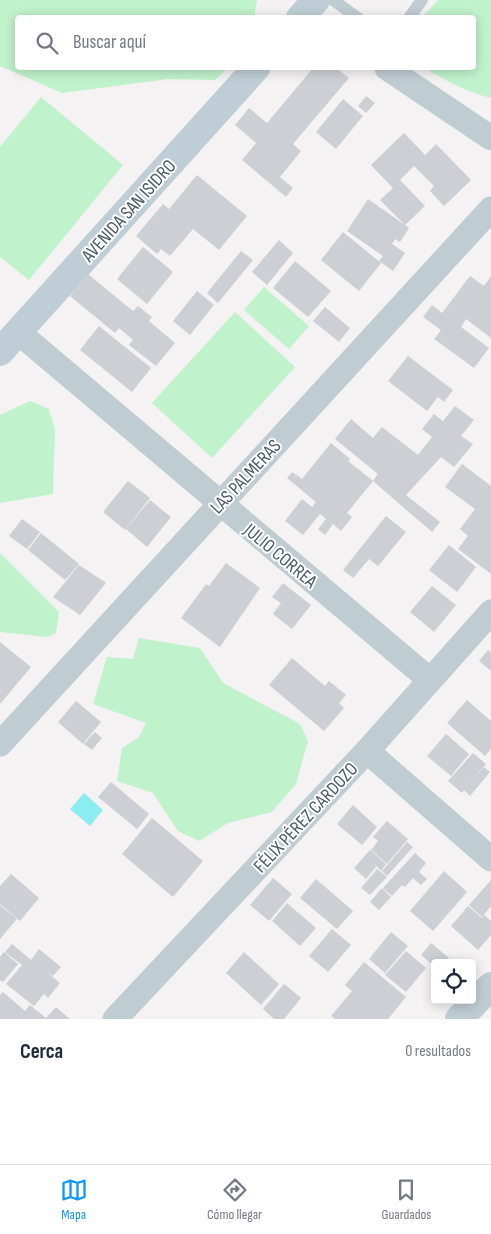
<!DOCTYPE html>
<html lang="es">
<meta charset="utf-8">
<style>
:root{--surface:#fff;--page:#f6f6f7;--text:#1f2937;--muted:#747a83;--line:#e0e1e3;--accent:#1298ee}
body{margin:0;font-family:"Sofia Sans Condensed",sans-serif;background:var(--page);color:var(--text)}
.controls{position:absolute;right:15px;bottom:15px;display:grid;overflow:hidden;border-radius:5px;box-shadow:0 2px 12px #0003}
.controls button{width:45px;height:45px;display:grid;place-items:center;padding:0;border:0;border-bottom:1px solid var(--line);background:var(--surface);color:var(--text);font:25px sans-serif}
.list{margin:0;padding:0;list-style:none}
h2{display:flex;justify-content:space-between;align-items:center;height:65px;margin:0;padding:0 20px;font-size:21px}
h2 small{font-size:16px;font-weight:400;color:var(--muted)}
.icon{flex:none;width:28px;height:28px;fill:none;stroke:currentColor;stroke-width:2;stroke-linecap:round;stroke-linejoin:round}
.map{position:relative;flex:none;width:491px;height:1019px;overflow:hidden}
.search{position:absolute;background:var(--surface);box-shadow:0 2px 12px #0003;left:15px;right:15px;top:15px;height:55px;display:flex;align-items:center;gap:12px;box-sizing:border-box;padding:0 18px;border-radius:5px;color:var(--muted);font-size:19px}
.sheet{height:145px;background:var(--surface)}
nav{display:flex;justify-content:space-around;align-items:center;box-sizing:border-box;height:70px;border-top:1px solid var(--line);background:var(--surface);font-size:14px;color:var(--muted)}
nav a{display:grid;justify-items:center;gap:2px}
nav .on{color:var(--accent)}
.map>svg:first-child{display:block}
.green{fill:#c0f2cb}
.water{fill:#8cedf1}
.building{fill:#ccd0d4}
.lines{fill:none;stroke-linecap:round;stroke-linejoin:round}
.service{stroke:#bfccd2;stroke-width:12}
.minor{stroke:#bfccd2;stroke-width:25}
.tertiary{stroke:#bfccd2;stroke-width:28}
.secondary{stroke:#bfced6;stroke-width:28}
.labels{text-anchor:middle;stroke-width:4;stroke-linejoin:round;paint-order:stroke}
.street-label{font-size:19px;fill:#495961;stroke:#fff}
</style>
<div class="map">
<svg width="491" height="1019" viewBox="0 0 491 1019">
<rect width="100%" height="100%" fill="#f4f2f2"/>
<g class="green">
<polygon points="0,0 257,0 254,17 18,18 18,68 228,68 215,80 168,79 62,93 0,66"/>
<path d="M 438,0 L 491,0 L 491,98 C 466,92 446,81 425,68 L 474,68 L 474,18 L 422,17 Z"/>
<polygon points="41,97 123,165 29,280 0,257 0,147"/>
<polygon points="264,287 309,326 289,349 244,310"/>
<polygon points="235,312 295,367 212,458 152,403"/>
<polygon points="30,401 49,409 55,429 53,494 0,503 0,415"/>
<polygon points="0,553 59,612 56,633 48,637 0,632"/>
<polygon points="139,638 200,648 223,683 300,724 308,741 296,784 272,812 228,823 199,841 178,831 153,793 117,781 122,748 139,737 146,723 93,704 107,657 133,659"/>
</g>
<polygon class="water" points="84,793 103,810 90,826 70,809"/>
<g class="building">
<polygon points="313,68 336,68 349,78 293,144 301,151 280,177 293,188 286,197 242,160 256,143 235,125 249,108 267,123"/>
<polygon points="366,96 375,103 366,113 358,106"/>
<polygon points="343,99 363,116 336,149 316,132"/>
<polygon points="404,133 425,155 436,144 471,180 444,206 430,191 434,186 414,166 400,180 425,206 405,225 409,228 400,242 395,239 392,244 405,253 393,271 379,261 383,256 347,231 368,199 405,225 380,200 393,188 371,165"/>
<polygon points="197,175 247,216 219,250 193,229 170,256 161,249 157,254 136,236 163,204 169,209"/>
<polygon points="343,232 381,263 359,291 321,260"/>
<polygon points="279,240 293,253 267,285 252,272"/>
<polygon points="143,247 173,272 147,304 117,279"/>
<polygon points="241,251 253,260 218,303 207,293"/>
<polygon points="295,261 331,291 308,317 273,288"/>
<polygon points="88,274 133,311 138,306 152,317 149,321 175,343 156,366 129,345 133,340 119,328 115,333 70,296"/>
<polygon points="470,276 484,286 491,276 491,338 466,319 461,327 489,348 474,368 434,339 441,330 423,317 432,305 442,313"/>
<polygon points="197,291 214,305 190,335 173,321"/>
<polygon points="325,307 350,328 339,342 313,321"/>
<polygon points="99,326 151,368 132,392 80,350"/>
<polygon points="408,356 453,390 444,402 438,397 427,411 388,381"/>
<polygon points="455,406 474,420 461,436 473,444 454,467 441,457 406,495 440,522 432,532 373,481 378,474 335,439 351,419 373,438 382,427 418,455 432,437 422,429 434,414 443,421"/>
<polygon points="331,443 350,459 348,461 373,481 347,513 352,517 341,531 333,524 325,535 318,529 326,519 320,514 303,535 285,521 302,499 312,507 316,502 287,478 292,472 302,479"/>
<polygon points="462,464 491,486 491,574 458,549 468,536 460,529 475,509 445,487"/>
<polygon points="128,481 150,498 125,530 103,512"/>
<polygon points="150,500 171,517 147,547 126,529"/>
<polygon points="386,516 406,532 378,566 369,559 353,578 343,570"/>
<polygon points="22,519 40,532 27,549 9,536"/>
<polygon points="41,533 79,564 65,580 28,550"/>
<polygon points="449,545 476,567 457,592 429,570"/>
<polygon points="226,563 260,588 220,647 181,618 206,584 209,586"/>
<polygon points="79,565 106,583 80,615 53,597"/>
<polygon points="283,583 311,605 292,629 273,614 281,603 272,597"/>
<polygon points="432,586 456,605 434,632 410,612"/>
<polygon points="0,642 31,667 0,704"/>
<polygon points="488,650 491,653 491,671 479,661"/>
<polygon points="292,658 325,686 329,681 346,695 339,703 344,708 324,731 269,685"/>
<polygon points="467,700 491,721 491,749 485,756 447,723"/>
<polygon points="76,701 101,722 83,744 58,722"/>
<polygon points="95,732 102,738 92,750 84,744"/>
<polygon points="446,734 469,754 451,776 427,756"/>
<polygon points="473,753 486,764 466,787 484,767 490,772 470,796 464,790 462,793 448,781"/>
<polygon points="111,782 149,814 137,829 98,797"/>
<polygon points="353,805 377,827 362,845 337,824"/>
<polygon points="152,818 203,861 173,897 122,854"/>
<polygon points="387,821 408,839 387,864 371,850 378,841 373,837"/>
<polygon points="407,842 413,847 387,876 382,871"/>
<polygon points="370,850 386,864 381,871 374,864 376,867 366,879 354,868"/>
<polygon points="415,853 426,863 419,872 427,879 421,885 413,878 405,887 402,885 392,896 383,888"/>
<polygon points="377,869 387,877 370,895 361,888"/>
<polygon points="444,871 467,892 433,931 410,911"/>
<polygon points="11,874 39,898 20,921 0,904 0,886"/>
<polygon points="273,878 292,894 269,921 250,905"/>
<polygon points="316,879 353,911 337,929 300,898"/>
<polygon points="491,880 491,906 482,917 469,905"/>
<polygon points="382,888 391,897 379,910 370,902"/>
<polygon points="287,903 316,928 300,946 272,921"/>
<polygon points="0,905 17,919 0,939"/>
<polygon points="468,906 482,918 484,915 491,921 491,935 478,950 451,926"/>
<polygon points="332,929 351,945 328,972 309,956"/>
<polygon points="391,932 408,946 385,973 369,959"/>
<polygon points="431,943 449,958 445,963 435,963 435,967 421,955"/>
<polygon points="12,944 31,960 39,949 61,967 53,976 47,972 60,983 48,998 44,994 34,1006 6,984 22,965 5,952"/>
<polygon points="406,951 426,968 406,992 385,975"/>
<polygon points="4,952 18,964 3,982 0,980 0,957"/>
<polygon points="244,952 279,984 261,1005 226,973"/>
<polygon points="364,962 406,997 388,1019 335,1019 331,1016 352,991 345,985"/>
<polygon points="284,984 301,998 284,1019 274,1019 263,1009"/>
<polygon points="3,992 25,1011 30,1005 46,1018 56,1007 70,1019 0,1019 0,995"/>
</g>
<g class="lines">
<g class="service">
<polyline points="333,0 358,18"/>
<polyline points="409,18 422,0"/>
</g>
<g class="minor">
<polyline points="387,68 491,138"/>
<polyline points="18,332 430,680"/>
<polyline points="0,744 491,209"/>
<polyline points="367,751 491,859"/>
<polyline points="115,1019 367,751 491,612"/>
</g>
<polyline class="tertiary" points="459,1019 491,986"/>
<g class="secondary">
<polyline points="300,18 316,0"/>
<polyline points="0,352 256,68"/>
</g>
</g>
<g class="labels">
<g class="street-label">
<text transform="translate(128 210) rotate(-48)" y="7">AVENIDA SAN ISIDRO</text>
<text transform="translate(245 476) rotate(-47)" y="7">LAS PALMERAS</text>
<text transform="translate(281 555) rotate(40)" y="7">JULIO CORREA</text>
<text transform="translate(305 817) rotate(-47)" y="7">FÉLIX PÉREZ CARDOZO</text>
</g>
</g>
</svg>
<div class="controls">
<button><svg class="icon" aria-label="locate" viewBox="0 0 24 24"><circle cx="12" cy="12" r="6"/><path d="M12 2v4M12 18v4M2 12h4M18 12h4"/></svg></button>
</div>
<div class="search"><svg class="icon" aria-label="search" viewBox="0 0 24 24"><circle cx="10" cy="10" r="6"/><path d="M15 15l6 6"/></svg>Buscar aquí</div>
</div>
<section class="sheet">
<h2>Cerca<small>0 resultados</small></h2>
<ul class="list">
</ul>
</section>
<nav>
<a class="on"><svg class="icon" aria-label="map" viewBox="0 0 24 24"><path d="M3 6l6-2 6 2 6-2v14l-6 2-6-2-6 2zM9 4v14M15 6v14"/></svg>Mapa</a>
<a><svg class="icon" aria-label="directions" viewBox="0 0 24 24"><path d="M12 3l9 9-9 9-9-9zM9 14v-3h6M13 9l2 2-2 2"/></svg>Cómo llegar</a>
<a><svg class="icon" aria-label="saved" viewBox="0 0 24 24"><path d="M7 4h10v16l-5-4-5 4z"/></svg>Guardados</a>
</nav>
